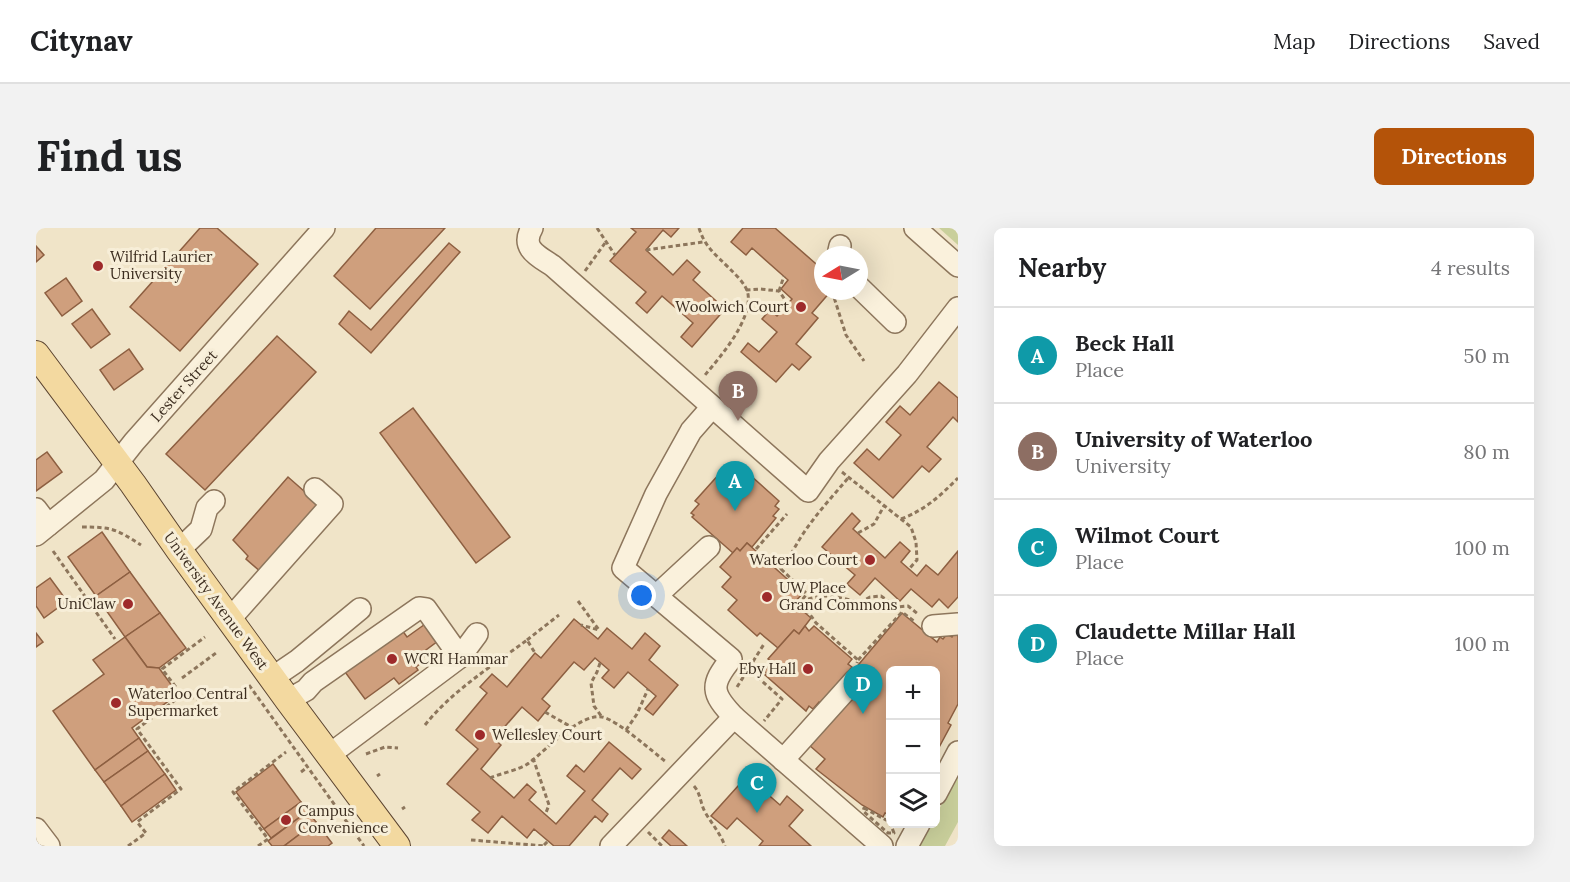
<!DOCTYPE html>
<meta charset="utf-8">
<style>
:root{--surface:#fff;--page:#f2f2f2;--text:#202124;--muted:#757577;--line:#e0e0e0;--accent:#b45309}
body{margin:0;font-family:Lora,serif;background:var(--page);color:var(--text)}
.controls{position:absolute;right:18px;bottom:18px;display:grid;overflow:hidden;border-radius:9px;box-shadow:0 6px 24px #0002}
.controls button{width:54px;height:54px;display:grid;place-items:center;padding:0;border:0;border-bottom:2px solid var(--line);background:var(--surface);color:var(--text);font:30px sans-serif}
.compass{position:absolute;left:778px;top:18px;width:54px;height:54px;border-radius:50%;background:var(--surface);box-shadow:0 6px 24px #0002;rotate:260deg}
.you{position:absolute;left:606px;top:368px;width:21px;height:21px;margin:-15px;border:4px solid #fff;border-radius:50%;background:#1a73e8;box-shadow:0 0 0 9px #1a73e833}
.badge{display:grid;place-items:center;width:39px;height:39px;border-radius:50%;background:var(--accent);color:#fff;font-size:20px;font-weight:700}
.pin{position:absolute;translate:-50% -50px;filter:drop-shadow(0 2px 3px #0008)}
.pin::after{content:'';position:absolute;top:32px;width:21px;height:18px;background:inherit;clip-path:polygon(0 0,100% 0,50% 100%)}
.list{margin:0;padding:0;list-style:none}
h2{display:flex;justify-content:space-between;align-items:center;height:78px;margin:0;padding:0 24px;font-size:26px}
h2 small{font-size:20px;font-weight:400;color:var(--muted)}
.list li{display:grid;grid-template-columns:39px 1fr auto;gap:18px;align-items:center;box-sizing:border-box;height:96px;padding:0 24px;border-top:2px solid var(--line)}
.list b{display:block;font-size:22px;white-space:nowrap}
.list p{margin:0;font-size:20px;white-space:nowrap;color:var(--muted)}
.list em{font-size:20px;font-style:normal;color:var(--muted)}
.icon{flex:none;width:33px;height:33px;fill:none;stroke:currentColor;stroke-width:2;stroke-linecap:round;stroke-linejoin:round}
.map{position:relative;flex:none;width:922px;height:618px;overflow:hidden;border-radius:9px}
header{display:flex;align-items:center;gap:36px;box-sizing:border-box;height:84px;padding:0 30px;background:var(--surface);border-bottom:2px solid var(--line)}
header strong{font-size:28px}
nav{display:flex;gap:33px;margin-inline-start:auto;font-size:21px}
.intro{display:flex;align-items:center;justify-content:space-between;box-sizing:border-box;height:144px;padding:0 36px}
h1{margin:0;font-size:42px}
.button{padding:15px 27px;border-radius:9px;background:var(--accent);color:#fff;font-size:21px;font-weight:700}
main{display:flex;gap:36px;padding:0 36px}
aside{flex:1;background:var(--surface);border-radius:9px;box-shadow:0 6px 24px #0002}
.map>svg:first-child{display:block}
.green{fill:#c9cf9b}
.building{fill:#cf9f7d;stroke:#8d5f41;stroke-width:1.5}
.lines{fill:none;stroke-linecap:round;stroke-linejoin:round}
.minor-casing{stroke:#8d765c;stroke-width:24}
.major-casing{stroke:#5b4430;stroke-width:28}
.path{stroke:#8d765c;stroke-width:3;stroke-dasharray:4.5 3;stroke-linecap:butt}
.minor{stroke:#faf1dc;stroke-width:21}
.major{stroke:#f3d9a0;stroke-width:26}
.poi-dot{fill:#9e2a2b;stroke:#f7eed8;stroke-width:2}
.labels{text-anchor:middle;stroke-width:6;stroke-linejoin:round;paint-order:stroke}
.poi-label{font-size:15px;fill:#3d2e20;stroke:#f7eed8;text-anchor:start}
.street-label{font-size:15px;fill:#3d2e20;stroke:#f7eed8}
</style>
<header>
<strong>Citynav</strong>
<nav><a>Map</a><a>Directions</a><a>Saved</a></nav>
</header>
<div class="intro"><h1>Find us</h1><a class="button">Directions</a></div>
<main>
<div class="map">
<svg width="922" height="618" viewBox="0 0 922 618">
<rect width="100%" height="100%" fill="#f0e4c8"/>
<g class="green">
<polygon points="903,0 922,0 922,17"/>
<polygon points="922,546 922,594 909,618 883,618 895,596 900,596 900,587"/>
</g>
<g class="building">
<polygon points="164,0 181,0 222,36 144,123 94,79"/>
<polygon points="340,0 409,0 334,81 298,48"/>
<polygon points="595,0 643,0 635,9 627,2 610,22 637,47 651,32 664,44 657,52 689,81 656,119 645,109 657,95 626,68 611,85 600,75 610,64 574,33 600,4"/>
<polygon points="707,0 739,0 787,42 787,63 795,63 776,85 782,90 760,116 775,129 763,142 756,136 740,154 705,124 712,115 723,124 741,104 726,91 734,82 741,88 756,71 745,61 752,52 716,20 710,27 695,14"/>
<polygon points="413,15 424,24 335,125 303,96 313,83 335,102"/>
<polygon points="0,18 8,27 0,34"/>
<polygon points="30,50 46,73 26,88 9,65"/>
<polygon points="56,81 74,106 55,120 36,96"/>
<polygon points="241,108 280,144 169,262 130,226"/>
<polygon points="93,121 107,141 78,162 64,142"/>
<polygon points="903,154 922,170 922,194 917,189 891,219 905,231 893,244 886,238 857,270 818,235 831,221 843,232 865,207 850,194 864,178 874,187"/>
<polygon points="377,180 474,309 440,335 344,205"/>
<polygon points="11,224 26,244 0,263 0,232"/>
<polygon points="705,239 743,273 739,278 743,281 737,288 740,290 716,319 711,315 704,323 701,320 697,325 656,289 658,287 655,285 663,276 659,273 685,244 690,248 696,240 700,244"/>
<polygon points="252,249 285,278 226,345 210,331 212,328 197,312"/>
<polygon points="816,285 824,293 817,301 849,330 864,314 874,323 865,334 881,348 890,337 902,347 922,323 922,369 912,380 903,371 896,379 875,361 864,373 839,350 824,367 811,356 819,347 786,319"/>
<polygon points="66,304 94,344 60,368 32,329"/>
<polygon points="711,315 767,365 758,375 775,390 763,406 758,402 742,420 724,405 721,408 692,382 701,372 686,359 695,349 684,339 701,320 704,323"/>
<polygon points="94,344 124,385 89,409 60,368"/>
<polygon points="14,350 31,373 8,390 0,378 0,360"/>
<polygon points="124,385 150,420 123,440 111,439 89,409"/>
<polygon points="866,385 901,414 904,409 907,411 911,406 916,409 918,405 922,407 922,476 912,495 915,497 900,525 900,442 855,442 855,587 849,585 847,589 826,577 780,541 789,531 773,517 828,451 818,442"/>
<polygon points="538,391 562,411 571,400 596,421 609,405 624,418 613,432 642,457 617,487 609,481 620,468 592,444 578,460 566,450 573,442 559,430 548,442 538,434 506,471 514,478 502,493 486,479 458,511 465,517 445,541 478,570 491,556 500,564 493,572 520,596 549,563 531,548 540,537 548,544 573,514 605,541 596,551 584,540 556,572 572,586 566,594 559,588 533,618 518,618 498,601 491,610 466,588 452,605 436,592 444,584 411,556 442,521 420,502 451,465 444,459 456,446 471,459 499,425 505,430"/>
<polygon points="392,394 402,413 390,422 392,426 386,430 388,433 380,439 382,442 363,456 358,450 329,471 309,444 366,402 371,409"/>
<polygon points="769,398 773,403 778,398 816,431 812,436 816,439 810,446 813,449 788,478 783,474 777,481 773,478 770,483 729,447 731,445 728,443 736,434 732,431 758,402 763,406"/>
<polygon points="0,405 7,414 0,419"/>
<polygon points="89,409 111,439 123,440 142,466 96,500 103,510 59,542 17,483 68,446 57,432"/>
<polygon points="103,510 112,523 68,554 59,542"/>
<polygon points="112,523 129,546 85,578 68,554"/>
<polygon points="237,536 265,574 228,601 200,564"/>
<polygon points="129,546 140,562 96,594 85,578"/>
<polygon points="711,548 744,577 751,568 767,582 753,598 775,618 723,618 727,613 701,590 691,601 675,588"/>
<polygon points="265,574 272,583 235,610 228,601"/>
<polygon points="272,583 280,594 248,618 236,618 232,613"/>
<polygon points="280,594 296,615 292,618 248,618"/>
<polygon points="633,602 651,618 635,618 626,610"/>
</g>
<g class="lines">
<g class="minor-casing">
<g id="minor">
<path d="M 496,0 C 484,20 502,28 517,38 L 772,263 L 793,233 L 871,146 L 922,80"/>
<polyline points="879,0 922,38"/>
<polyline points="802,27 804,18"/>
<polyline points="823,59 859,94"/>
<path d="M 676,179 L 655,203 L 620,266 L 587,340 L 695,431 C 674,457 675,465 698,489"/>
<polyline points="0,281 12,297"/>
<polyline points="0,307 68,252 98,214 288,0"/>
<polyline points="143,322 165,301 171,280 178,273"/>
<polyline points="620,368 673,319"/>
<polyline points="193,392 296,276 279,261"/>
<polyline points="897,398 922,396"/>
<polyline points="236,450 261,433 324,381"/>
<polyline points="252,472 270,462 277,454 383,380 390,381 424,429"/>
<polyline points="293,527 424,429 441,406"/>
<polyline points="747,532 818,453"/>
<polyline points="900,566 922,524"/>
<polyline points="0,601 13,618"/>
<polyline points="575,618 698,489 846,618"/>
<polyline points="871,618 883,596"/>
</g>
</g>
<g class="major-casing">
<polyline id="major" points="0,126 97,256 143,322 252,472 361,618"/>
</g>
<g class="path">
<polyline points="561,0 579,27"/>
<path d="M 663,0 C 669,19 679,26 693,40 C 700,47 710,56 712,66 C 716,92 685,128 669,147"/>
<polyline points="610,22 667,14"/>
<polyline points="549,43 569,15"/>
<polyline points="710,62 724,61 743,63 752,76"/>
<polyline points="743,63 748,48"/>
<polyline points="796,63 810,107 828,133"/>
<polyline points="806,244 875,299 880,314 881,332 873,341"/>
<path d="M 865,291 C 889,282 904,268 922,250"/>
<path d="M 46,299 C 76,299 80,301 105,317"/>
<polyline points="822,305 838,296 848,278"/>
<polyline points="720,321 751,286"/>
<polyline points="17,323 79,411"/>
<polyline points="542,373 563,402 545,397"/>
<path d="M 765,374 C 791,363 800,370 825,374 L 834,369 L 845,368 L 861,379 L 872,378 L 882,386"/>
<polyline points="766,375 780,395 822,432 821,435"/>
<path d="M 762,377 L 770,367 L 770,365 L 745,341 C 753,331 758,320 765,309 C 779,287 797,268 813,249"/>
<polyline points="491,412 523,387"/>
<polyline points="822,432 866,384 879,394"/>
<polyline points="564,435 561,444 555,455 558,478 566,489"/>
<polyline points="710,439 746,471 728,493"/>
<polyline points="146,450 180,425"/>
<polyline points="213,457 328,618"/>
<polyline points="701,459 728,416"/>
<polyline points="146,467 161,471"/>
<polyline points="509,484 537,500"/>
<path d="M 389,497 C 416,463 456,438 491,412 L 499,425"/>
<polyline points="590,502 601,486 612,461"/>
<polyline points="330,526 349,519 362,520"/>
<polyline points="497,530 513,577 509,587"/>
<polyline points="265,544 269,541"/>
<polyline points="341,548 344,546"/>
<path d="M 454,550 C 466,545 483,542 493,535 C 510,522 544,485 566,489 C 580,491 617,524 630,534"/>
<path d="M 658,558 C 665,566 664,575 669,584 C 676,596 684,605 689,618"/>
<polygon points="828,580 850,592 851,587 858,605 852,605 827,583"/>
<polyline points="366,581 369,579"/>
<polyline points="298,590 302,587"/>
<polyline points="612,604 626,618"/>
<polyline points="435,612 509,618"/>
<polyline points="508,617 512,613"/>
<polyline points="92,618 110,605 101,594 145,561 101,501 146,467 126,441 169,409"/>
<polyline points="222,618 232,611 197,564 250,524"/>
</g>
<use href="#minor" class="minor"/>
<use href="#major" class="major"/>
</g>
<g class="poi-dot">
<circle cx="62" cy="38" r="6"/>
<circle cx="765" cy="79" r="6"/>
<circle cx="834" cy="332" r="6"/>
<circle cx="731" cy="369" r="6"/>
<circle cx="92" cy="376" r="6"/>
<circle cx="356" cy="431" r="6"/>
<circle cx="772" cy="441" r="6"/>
<circle cx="80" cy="475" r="6"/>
<circle cx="444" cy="507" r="6"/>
<circle cx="250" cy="592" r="6"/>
</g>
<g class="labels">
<g class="poi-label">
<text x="74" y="34">Wilfrid Laurier<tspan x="74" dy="17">University</tspan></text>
<text x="753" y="84" text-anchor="end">Woolwich Court</text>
<text x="822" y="337" text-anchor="end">Waterloo Court</text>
<text x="743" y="365">UW Place<tspan x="743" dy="17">Grand Commons</tspan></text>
<text x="80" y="381" text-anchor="end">UniClaw</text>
<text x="368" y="436">WCRI Hammar</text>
<text x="760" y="446" text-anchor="end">Eby Hall</text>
<text x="92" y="471">Waterloo Central<tspan x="92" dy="17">Supermarket</tspan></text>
<text x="456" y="512">Wellesley Court</text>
<text x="262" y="588">Campus<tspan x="262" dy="17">Convenience</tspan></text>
</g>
<g class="street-label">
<text transform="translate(148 158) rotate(-48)" y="5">Lester Street</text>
<text transform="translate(180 373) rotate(54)" y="5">University Avenue West</text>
</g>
</g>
</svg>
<div class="controls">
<button>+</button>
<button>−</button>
<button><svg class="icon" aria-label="layers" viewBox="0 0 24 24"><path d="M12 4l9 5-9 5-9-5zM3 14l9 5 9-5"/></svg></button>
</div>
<svg class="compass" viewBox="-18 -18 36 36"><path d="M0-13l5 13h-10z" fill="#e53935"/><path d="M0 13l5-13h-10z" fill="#757577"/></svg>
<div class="you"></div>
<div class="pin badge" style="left:699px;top:283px;background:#0f9aa8">A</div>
<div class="pin badge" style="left:702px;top:193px;background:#8d6e63">B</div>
<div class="pin badge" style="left:721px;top:585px;background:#0f9aa8">C</div>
<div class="pin badge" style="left:827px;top:486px;background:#0f9aa8">D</div>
</div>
<aside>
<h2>Nearby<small>4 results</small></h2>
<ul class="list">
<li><span class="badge" style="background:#0f9aa8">A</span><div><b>Beck Hall</b><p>Place</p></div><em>50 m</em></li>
<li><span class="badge" style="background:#8d6e63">B</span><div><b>University of Waterloo</b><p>University</p></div><em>80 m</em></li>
<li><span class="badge" style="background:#0f9aa8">C</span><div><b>Wilmot Court</b><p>Place</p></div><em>100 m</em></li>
<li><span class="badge" style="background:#0f9aa8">D</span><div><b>Claudette Millar Hall</b><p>Place</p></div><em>100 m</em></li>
</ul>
</aside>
</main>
